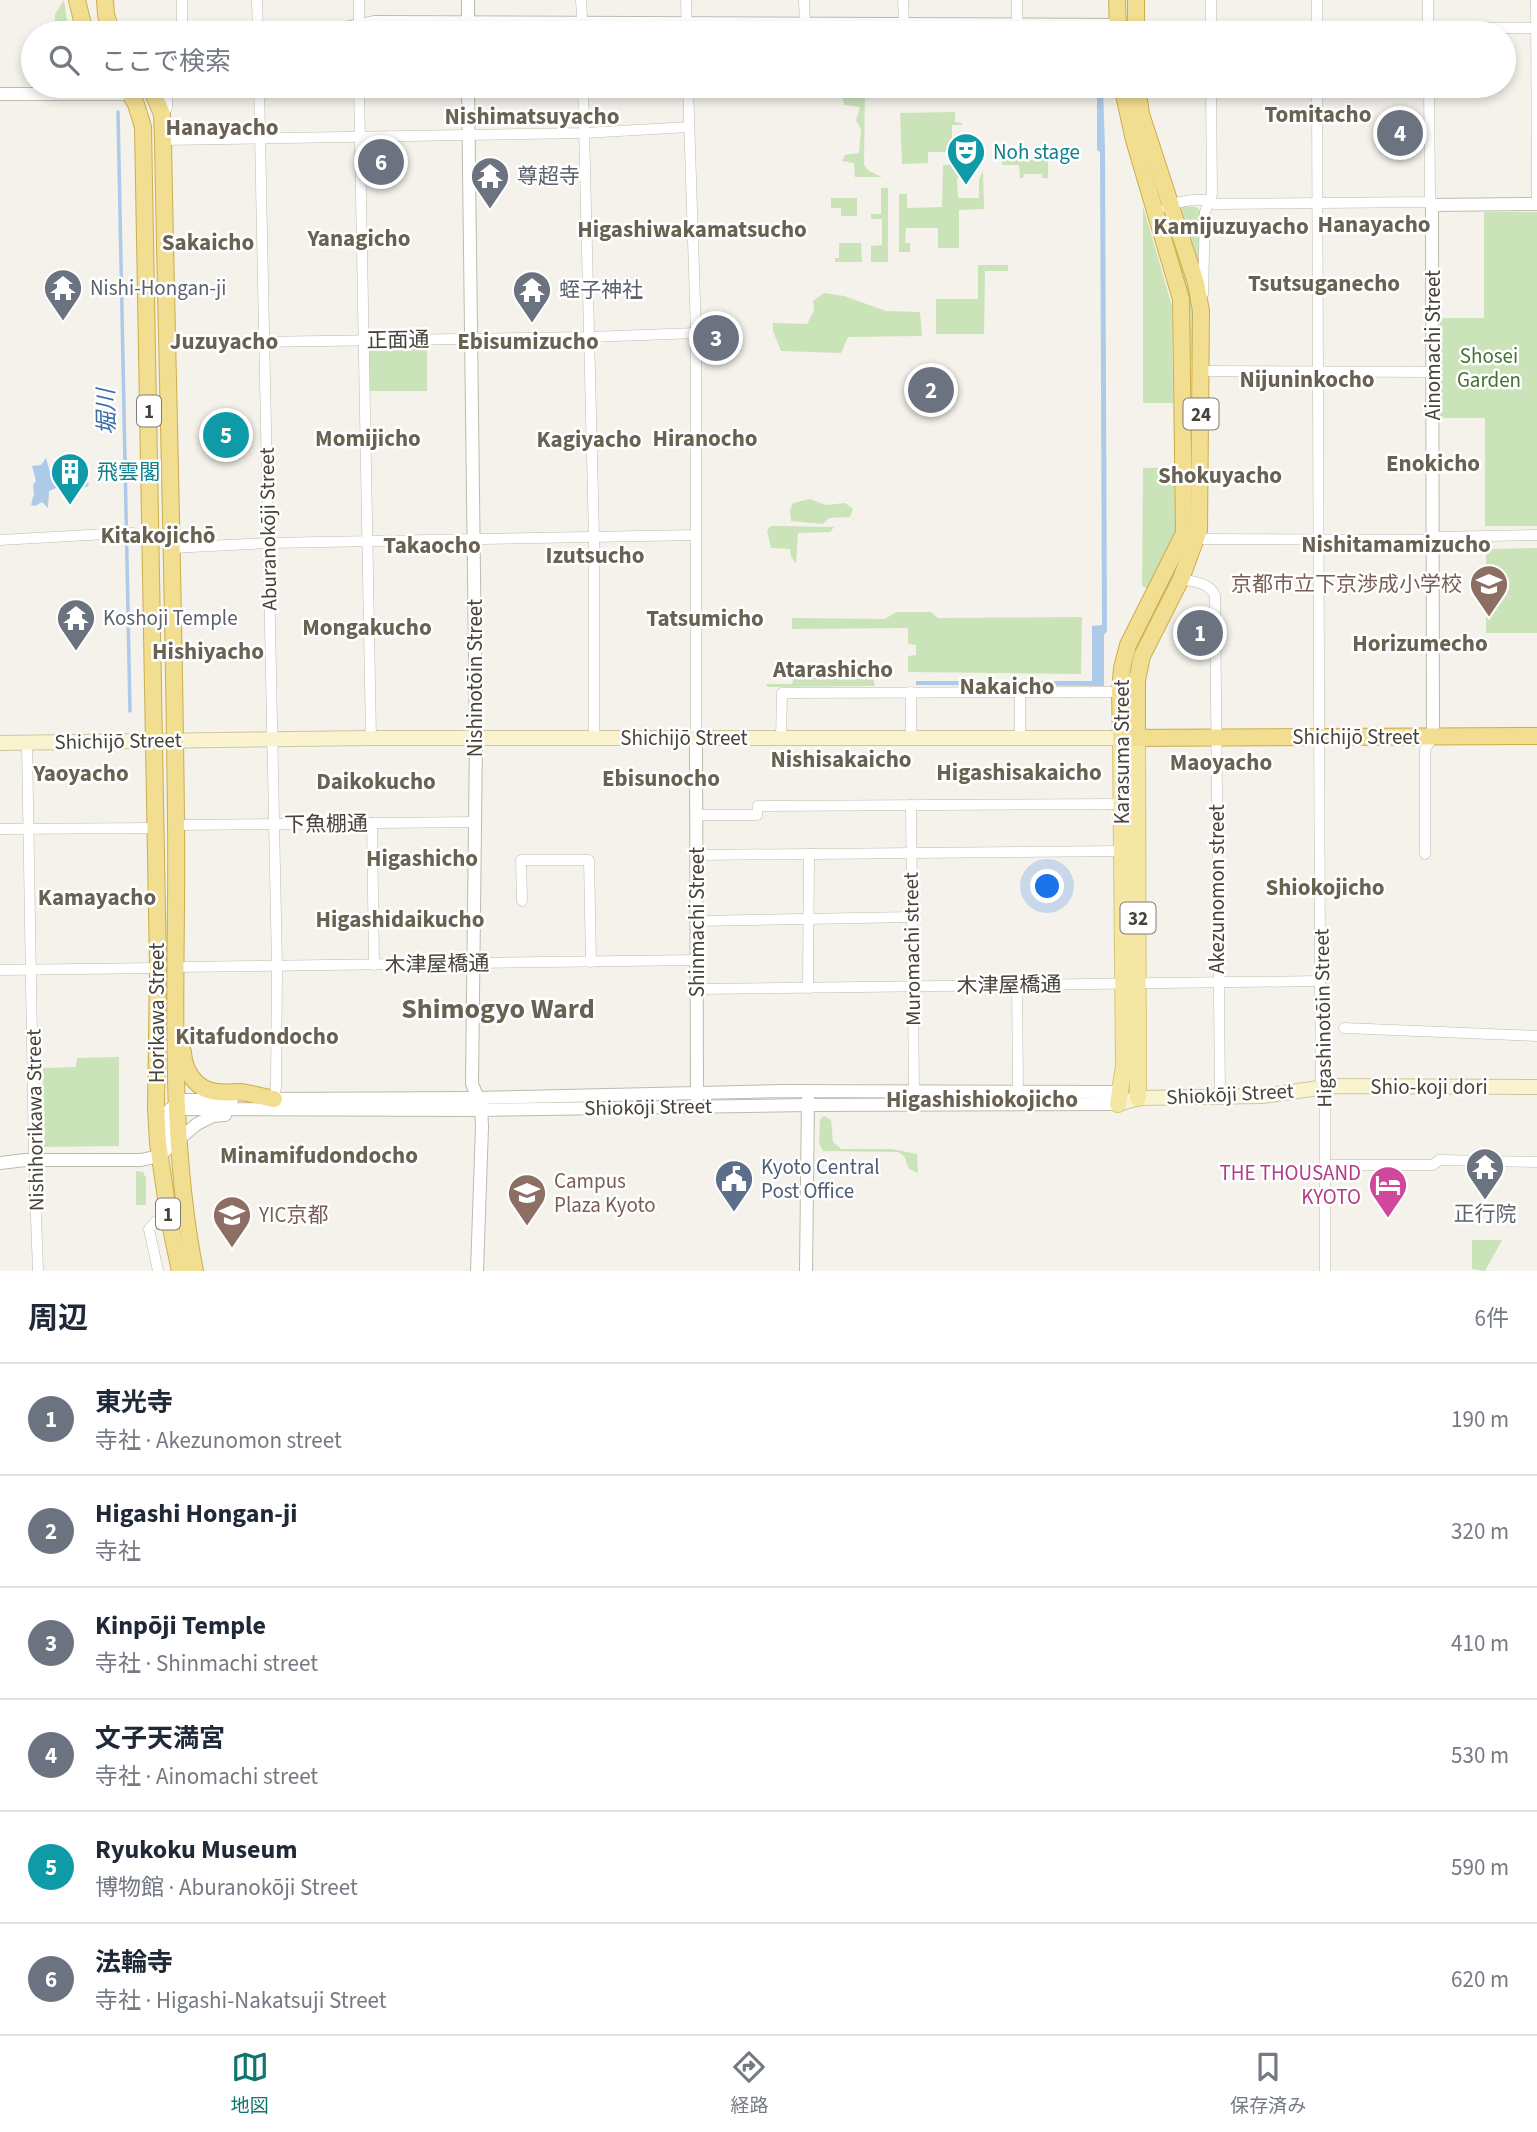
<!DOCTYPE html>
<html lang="ja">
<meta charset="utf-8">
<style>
:root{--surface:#fff;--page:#f2f2f3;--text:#1f2937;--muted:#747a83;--line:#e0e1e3;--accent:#0f766e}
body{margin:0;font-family:"Source Sans 3","Noto Sans JP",sans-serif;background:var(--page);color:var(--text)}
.you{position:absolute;left:1048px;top:887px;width:24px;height:24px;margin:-18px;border:5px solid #fff;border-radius:50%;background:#1a73e8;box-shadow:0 0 0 10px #1a73e833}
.badge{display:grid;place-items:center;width:46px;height:46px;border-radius:50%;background:var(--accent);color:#fff;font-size:23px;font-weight:700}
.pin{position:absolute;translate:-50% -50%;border:4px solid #fff;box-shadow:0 2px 7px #0006}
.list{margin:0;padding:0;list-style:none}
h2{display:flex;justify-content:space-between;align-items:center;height:91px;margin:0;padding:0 28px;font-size:30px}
h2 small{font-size:23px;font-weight:400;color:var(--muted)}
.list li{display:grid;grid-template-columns:46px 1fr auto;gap:21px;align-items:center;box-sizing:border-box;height:112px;padding:0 28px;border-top:2px solid var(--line)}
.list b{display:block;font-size:26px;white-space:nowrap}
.list p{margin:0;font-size:23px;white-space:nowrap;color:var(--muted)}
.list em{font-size:23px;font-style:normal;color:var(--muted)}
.icon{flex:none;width:38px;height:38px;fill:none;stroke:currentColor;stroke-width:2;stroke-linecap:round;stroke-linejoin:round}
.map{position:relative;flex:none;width:1537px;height:1271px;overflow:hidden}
.search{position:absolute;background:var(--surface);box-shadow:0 4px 10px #0003;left:21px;right:21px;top:21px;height:77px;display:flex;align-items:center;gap:18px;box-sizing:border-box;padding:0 24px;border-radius:38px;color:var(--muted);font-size:26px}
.sheet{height:763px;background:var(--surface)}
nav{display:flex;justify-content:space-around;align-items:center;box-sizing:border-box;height:98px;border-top:2px solid var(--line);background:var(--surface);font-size:19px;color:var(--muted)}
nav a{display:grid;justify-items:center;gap:4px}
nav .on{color:var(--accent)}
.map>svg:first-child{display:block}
.green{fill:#cbe3b8}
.water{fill:#aecae9}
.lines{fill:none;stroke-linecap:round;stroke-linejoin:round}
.stream{stroke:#aecae9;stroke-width:3.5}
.minor-casing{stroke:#bebbae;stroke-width:11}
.tertiary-casing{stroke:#bebbae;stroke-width:14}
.secondary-casing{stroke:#cec79f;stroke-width:16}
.primary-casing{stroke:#d8c675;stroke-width:18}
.trunk-casing{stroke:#cdad4b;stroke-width:18}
.minor{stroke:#fff;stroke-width:10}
.tertiary{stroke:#fff;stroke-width:12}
.secondary{stroke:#f9f4cf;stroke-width:14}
.primary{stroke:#f4e7a4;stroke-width:16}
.trunk{stroke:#f2de90;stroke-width:16}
.labels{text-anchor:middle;stroke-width:5;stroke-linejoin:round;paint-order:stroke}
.shield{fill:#fff;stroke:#7e7b74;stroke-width:2}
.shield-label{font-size:19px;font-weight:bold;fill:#474339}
.culture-label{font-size:21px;fill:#0d838f;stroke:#fff;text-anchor:start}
.worship-label{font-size:21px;fill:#5b616d;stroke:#fff;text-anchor:start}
.street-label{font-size:21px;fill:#474339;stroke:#fff}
.park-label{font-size:21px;fill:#437332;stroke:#fff}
.education-label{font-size:21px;fill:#785e54;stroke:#fff;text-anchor:start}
.service-label{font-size:21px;fill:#4e5e75;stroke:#fff;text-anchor:start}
.hotel-label{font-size:21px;fill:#b23c85;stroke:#fff;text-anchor:end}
.neighbourhood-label{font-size:23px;font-weight:bold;fill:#696252;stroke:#fff}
.water-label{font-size:23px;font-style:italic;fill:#3d6ea8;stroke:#fff}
.district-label{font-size:28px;font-weight:bold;fill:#696252;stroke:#fff}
</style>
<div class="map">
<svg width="1537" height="1271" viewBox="0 0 1537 1271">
<rect width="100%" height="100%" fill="#f4f2eb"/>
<g class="green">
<polygon points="64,0 69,33 54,33 55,14"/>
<polygon points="846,86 865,86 864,165 869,171 882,177 855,177 854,163 842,161 845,155 859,153 861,129 856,120 860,107 844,105 842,92"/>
<polygon points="955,112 955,122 962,123 962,125 952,125 952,151 963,152 928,152 928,163 902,164 900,113"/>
<polygon points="1002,160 1048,160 1048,178 1042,178 1042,174 1024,174 1023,178 1020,178 1019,165 1002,165"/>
<polygon points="943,165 972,165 970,178 957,178 958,198 979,198 979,180 983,170 984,209 959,210 959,248 938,248 938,228 906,228 905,243 910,243 910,252 899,252 899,194 907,194 907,208 942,207"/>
<polygon points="881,188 888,188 888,262 871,262 871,246 882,245 882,219 871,219 871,214 881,214"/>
<polygon points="831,198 857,198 857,216 841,216 841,208 831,208"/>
<polygon points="1143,206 1172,306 1173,403 1143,403"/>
<polygon points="1181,206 1197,207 1202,213 1199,270"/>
<polygon points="1484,212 1537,212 1537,526 1485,526 1485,418 1440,418 1440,318 1484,318"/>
<polygon points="1167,216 1192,299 1192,361 1190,361 1188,300"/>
<polygon points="839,243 861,243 862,262 835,262 835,258 839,258"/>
<polygon points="978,265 1008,265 1008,271 985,271 984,334 936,334 936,299 978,299"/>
<polygon points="824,293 844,296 886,311 920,312 922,336 848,337 841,353 781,351 773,331 773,323 807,324 814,311 813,301"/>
<rect x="368" y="345" width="59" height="46"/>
<polygon points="1175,467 1175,535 1148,589 1142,586 1143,468"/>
<polygon points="810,499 826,505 845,503 853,509 850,517 829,518 823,524 791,521 790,510 793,503"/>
<polygon points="771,526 778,526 834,527 830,532 798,533 796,564 791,556 790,549 771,548 767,530"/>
<polygon points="1537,548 1537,633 1486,633 1486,549"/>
<polygon points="896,612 931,612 938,618 1082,617 1081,674 908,672 908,656 916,655 916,645 908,644 908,628 792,629 792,618 885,619"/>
<polygon points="797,670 872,672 875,686 768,687 766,684 792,684"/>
<polygon points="119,1057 119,1146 44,1147 43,1068 76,1067 77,1058"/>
<polygon points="824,1116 831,1120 833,1142 841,1149 892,1149 917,1154 918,1173 909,1169 904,1156 898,1152 823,1151 819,1143 820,1119"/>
<polygon points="136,1171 143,1172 146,1178 146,1205 136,1205"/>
<polygon points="1472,1240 1502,1240 1485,1271 1472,1269"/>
</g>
<g class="water">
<polygon points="1097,86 1103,86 1105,149 1107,631 1104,635 1104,686 916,685 916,681 1092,681 1092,626 1102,625 1100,152 1097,150"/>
<polygon points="84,457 85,464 81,475 89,484 87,487 63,485 49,491 48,508 42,502 35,506 31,505 34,494 33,485 36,481 32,466 41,465 46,458 52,479 56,481 61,472 73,467"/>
</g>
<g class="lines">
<polyline class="stream" points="118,112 130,711"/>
<g class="minor-casing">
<g id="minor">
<polyline points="182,0 182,33"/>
<polyline points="257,0 258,33"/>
<polyline points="359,0 359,33"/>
<polyline points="581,0 583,33"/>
<polyline points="686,0 687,33"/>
<polyline points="804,0 805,24"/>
<polyline points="903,0 904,24"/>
<polyline points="1017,0 1017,23"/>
<polyline points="1211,0 1211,33"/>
<polyline points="1317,0 1317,33"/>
<polyline points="1536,0 1537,204"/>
<polyline points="1118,25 1146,28 1537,28"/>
<polyline points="1428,33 1428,0"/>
<polyline points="259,86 277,967 276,1087 274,1099"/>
<polyline points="359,86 371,738"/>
<polyline points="583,86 594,538 594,737"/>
<polyline points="688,86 696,333 696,739"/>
<polyline points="1317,86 1320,981 1321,1087 1325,1104 1325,1271"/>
<polyline points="162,119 167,107 168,86"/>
<polyline points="163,140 584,133 689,127"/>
<path d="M 1166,207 C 1179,201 1203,196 1215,204 L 1426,202 L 1432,205 L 1430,196 L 1429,86"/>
<polyline points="1203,294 1205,212 1212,194 1211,86"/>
<polyline points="185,343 589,337 696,333"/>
<polyline points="1201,371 1433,372"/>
<polyline points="120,534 133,533"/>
<polyline points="1197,539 1428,540 1434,537 1537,535"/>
<polyline points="0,540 106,534"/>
<polyline points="171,548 268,543 696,535"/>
<path d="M 1181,579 C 1195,582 1208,582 1215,595 L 1220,1096"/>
<polyline points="911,692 911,739"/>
<polyline points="781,739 782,693 1120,692"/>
<polyline points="1020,739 1020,692"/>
<polyline points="27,743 34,1161 38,1271"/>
<polyline points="911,805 914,1092"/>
<polyline points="697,815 757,815 758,806 1121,804"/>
<polyline points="372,823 374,965"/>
<polyline points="176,825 476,822"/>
<polyline points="0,829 156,828"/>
<polyline points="1425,854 1425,749 1433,737"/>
<polyline points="697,855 1122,851"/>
<polyline points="522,901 521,860 589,860 591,962"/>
<polyline points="697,921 912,917"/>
<polyline points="177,967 697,960"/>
<polyline points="0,970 158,968"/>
<polyline points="1017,984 1018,1092"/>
<polyline points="808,988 809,854"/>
<polyline points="697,989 1320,981"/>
<polyline points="1344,1028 1537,1036"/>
<polyline points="1325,1165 1433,1165 1439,1160 1537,1162"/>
<polyline points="158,1271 149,1229 155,1222 175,1219"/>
</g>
</g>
<g class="tertiary-casing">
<g id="tertiary">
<polyline points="468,0 468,33"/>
<polyline points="321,33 375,22 1118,25"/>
<polyline points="468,86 476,738 472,1084 481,1105 482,1127 477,1271"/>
<polyline points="0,94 131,94"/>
<polyline points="1433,737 1432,205 1537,204"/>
<polyline points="696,739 697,1099"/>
<polyline points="268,1099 473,1098 782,1091 1120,1092"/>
<polyline points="170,1109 481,1110 808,1105 1118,1104"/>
<path d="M 161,1152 C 168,1135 166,1115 177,1100 L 232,1100"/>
<polyline points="0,1163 25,1160 141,1160 159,1156 197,1124 213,1116 225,1115"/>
<polyline points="806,1271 808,1099"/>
</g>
</g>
<g class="secondary-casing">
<g id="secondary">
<polyline points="0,743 371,738 1121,738"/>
<polyline points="1118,1104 1138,1098 1262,1096 1333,1086 1537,1087"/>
</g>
</g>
<g class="primary-casing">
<g id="primary">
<polyline points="1137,738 1138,1098"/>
<polyline points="1118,1104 1124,1066 1121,738"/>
</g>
</g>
<g class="trunk-casing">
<g id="trunk">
<polyline points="77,0 85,33"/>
<polyline points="105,0 106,15 112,33"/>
<polyline points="1117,0 1118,33"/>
<polyline points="1136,33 1136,0"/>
<polyline points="125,86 136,104 143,127 158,968 156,1109 158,1143 169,1219 180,1271"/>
<path d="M 150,86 L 162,114 L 163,140 C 167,368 174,595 176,823 C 178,972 166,1124 195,1271"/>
<polyline points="1122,86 1134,140 1181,299 1184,533 1128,645 1122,668 1120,692 1121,738 1537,736"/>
<polyline points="1137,86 1141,114 1196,283 1201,311 1199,530 1181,579 1142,656 1137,680 1137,738"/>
<path d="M 183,1052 C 184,1071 196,1090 217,1092 C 225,1093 232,1092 240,1092 C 251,1093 263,1097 274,1099"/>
</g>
</g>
<use href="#minor" class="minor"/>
<use href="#tertiary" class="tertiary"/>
<use href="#secondary" class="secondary"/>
<use href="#primary" class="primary"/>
<use href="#trunk" class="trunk"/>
</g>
<defs>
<g id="theatre-pin" transform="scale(2.0125)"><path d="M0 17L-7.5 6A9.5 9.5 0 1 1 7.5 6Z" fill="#0f9aa8" stroke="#fff"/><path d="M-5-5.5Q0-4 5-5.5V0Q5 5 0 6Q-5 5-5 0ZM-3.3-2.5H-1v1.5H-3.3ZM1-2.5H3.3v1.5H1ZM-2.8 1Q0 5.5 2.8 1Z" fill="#fff"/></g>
<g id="temple-pin" transform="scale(2.0125)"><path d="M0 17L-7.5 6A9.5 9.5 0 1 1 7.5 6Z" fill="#6b7280" stroke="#fff"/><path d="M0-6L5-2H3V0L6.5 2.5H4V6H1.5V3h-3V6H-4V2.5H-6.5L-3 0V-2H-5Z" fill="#fff"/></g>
<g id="building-pin" transform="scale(2.0125)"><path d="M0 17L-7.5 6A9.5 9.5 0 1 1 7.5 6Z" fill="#0f9aa8" stroke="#fff"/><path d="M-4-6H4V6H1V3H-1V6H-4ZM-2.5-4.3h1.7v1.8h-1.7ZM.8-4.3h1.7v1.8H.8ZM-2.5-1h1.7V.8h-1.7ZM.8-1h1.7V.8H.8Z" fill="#fff"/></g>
<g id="school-pin" transform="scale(2.0125)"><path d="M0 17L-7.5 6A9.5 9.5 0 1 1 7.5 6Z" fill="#8d6e63" stroke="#fff"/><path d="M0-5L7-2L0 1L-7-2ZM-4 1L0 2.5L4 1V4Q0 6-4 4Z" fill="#fff"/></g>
<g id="civic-pin" transform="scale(2.0125)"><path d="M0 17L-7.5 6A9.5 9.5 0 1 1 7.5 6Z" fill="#5c6f8a" stroke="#fff"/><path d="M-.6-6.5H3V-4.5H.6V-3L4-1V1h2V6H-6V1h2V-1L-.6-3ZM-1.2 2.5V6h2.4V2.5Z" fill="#fff"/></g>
<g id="hotel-pin" transform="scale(2.0125)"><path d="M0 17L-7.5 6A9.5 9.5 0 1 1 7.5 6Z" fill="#d1479c" stroke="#fff"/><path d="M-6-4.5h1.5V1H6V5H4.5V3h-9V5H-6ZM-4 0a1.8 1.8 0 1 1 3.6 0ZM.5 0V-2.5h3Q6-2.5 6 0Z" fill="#fff"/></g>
<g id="university-pin" transform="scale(2.0125)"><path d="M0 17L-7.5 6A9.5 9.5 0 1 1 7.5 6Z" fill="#8d6e63" stroke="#fff"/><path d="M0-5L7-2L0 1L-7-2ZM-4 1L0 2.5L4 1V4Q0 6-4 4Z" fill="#fff"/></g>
</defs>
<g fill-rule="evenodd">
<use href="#theatre-pin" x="966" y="152"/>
<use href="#temple-pin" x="490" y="176"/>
<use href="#temple-pin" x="63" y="288"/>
<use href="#temple-pin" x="532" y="290"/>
<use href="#building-pin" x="70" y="472"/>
<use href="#school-pin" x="1489" y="584"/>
<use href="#temple-pin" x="76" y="618"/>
<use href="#temple-pin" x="1485" y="1167"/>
<use href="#civic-pin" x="734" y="1179"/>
<use href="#hotel-pin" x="1388" y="1185"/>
<use href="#university-pin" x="527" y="1193"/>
<use href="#university-pin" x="232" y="1215"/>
</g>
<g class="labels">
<g class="shield">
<rect x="137" y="395.5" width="24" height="31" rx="5"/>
<rect x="1183.5" y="398.5" width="35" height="31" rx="5"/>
<rect x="1120.5" y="902.5" width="35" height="31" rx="5"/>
<rect x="156" y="1198.5" width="24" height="31" rx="5"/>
</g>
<g class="shield-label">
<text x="149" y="418">1</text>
<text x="1201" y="421">24</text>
<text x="1138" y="925">32</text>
<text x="168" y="1221">1</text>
</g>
<g class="culture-label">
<text x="993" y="159">Noh stage</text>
<text x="97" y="479">飛雲閣</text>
</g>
<g class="worship-label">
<text x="517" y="183">尊超寺</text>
<text x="90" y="295">Nishi-Hongan-ji</text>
<text x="559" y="297">蛭子神社</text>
<text x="103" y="625">Koshoji Temple</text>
<text x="1485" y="1221" text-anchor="middle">正行院</text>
</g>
<g class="street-label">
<text transform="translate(398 340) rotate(-1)" y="7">正面通</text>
<text transform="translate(1433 345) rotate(-90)" y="7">Ainomachi Street</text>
<text transform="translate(268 529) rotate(-91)" y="7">Aburanokōji Street</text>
<text transform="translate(475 678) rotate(-90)" y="7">Nishinotōin Street</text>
<text x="1356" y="744">Shichijō Street</text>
<text x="684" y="745">Shichijō Street</text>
<text transform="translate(118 741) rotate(-1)" y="7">Shichijō Street</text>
<text transform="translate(1122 752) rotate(-90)" y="7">Karasuma Street</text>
<text transform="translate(326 824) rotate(-1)" y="7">下魚棚通</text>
<text transform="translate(1217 889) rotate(-90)" y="7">Akezunomon street</text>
<text transform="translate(697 922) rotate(-90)" y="7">Shinmachi Street</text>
<text transform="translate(912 949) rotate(-91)" y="7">Muromachi street</text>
<text transform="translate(437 964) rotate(-1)" y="7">木津屋橋通</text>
<text transform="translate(1009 985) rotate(-1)" y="7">木津屋橋通</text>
<text transform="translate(157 1013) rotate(-90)" y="7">Horikawa Street</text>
<text transform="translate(1323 1018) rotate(-91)" y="7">Higashinotōin Street</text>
<text x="1429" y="1094">Shio-koji dori</text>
<text transform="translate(1230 1094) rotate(-3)" y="7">Shiokōji Street</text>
<text transform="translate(648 1107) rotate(-1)" y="7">Shiokōji Street</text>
<text transform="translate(35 1120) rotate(-91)" y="7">Nishihorikawa Street</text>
</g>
<g class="park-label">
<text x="1489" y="363">Shosei<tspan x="1489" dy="24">Garden</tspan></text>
</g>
<g class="education-label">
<text x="1462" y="591" text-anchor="end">京都市立下京渉成小学校</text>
<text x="554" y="1188">Campus<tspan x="554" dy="24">Plaza Kyoto</tspan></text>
<text x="259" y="1222">YIC京都</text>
</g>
<g class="service-label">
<text x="761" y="1174">Kyoto Central<tspan x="761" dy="24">Post Office</tspan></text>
</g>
<g class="hotel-label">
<text x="1361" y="1180">THE THOUSAND<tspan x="1361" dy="24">KYOTO</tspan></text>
</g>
<g class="neighbourhood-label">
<text x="1318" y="122">Tomitacho</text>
<text x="532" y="124">Nishimatsuyacho</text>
<text x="222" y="135">Hanayacho</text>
<text x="1374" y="232">Hanayacho</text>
<text x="1231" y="234">Kamijuzuyacho</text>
<text x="692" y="237">Higashiwakamatsucho</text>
<text x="359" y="246">Yanagicho</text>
<text x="208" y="250">Sakaicho</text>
<text x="1324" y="291">Tsutsuganecho</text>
<text x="224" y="349">Juzuyacho</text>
<text x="528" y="349">Ebisumizucho</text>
<text x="1307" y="387">Nijuninkocho</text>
<text x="368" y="446">Momijicho</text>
<text x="705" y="446">Hiranocho</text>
<text x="589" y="447">Kagiyacho</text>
<text x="1433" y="471">Enokicho</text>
<text x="1220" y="483">Shokuyacho</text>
<text x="158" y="543">Kitakojichō</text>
<text x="1396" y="552">Nishitamamizucho</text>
<text x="432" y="553">Takaocho</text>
<text x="595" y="563">Izutsucho</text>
<text x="705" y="626">Tatsumicho</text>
<text x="367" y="635">Mongakucho</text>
<text x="1420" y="651">Horizumecho</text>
<text x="208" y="659">Hishiyacho</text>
<text x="833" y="677">Atarashicho</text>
<text x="1007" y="694">Nakaicho</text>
<text x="841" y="767">Nishisakaicho</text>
<text x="1221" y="770">Maoyacho</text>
<text x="1019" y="780">Higashisakaicho</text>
<text x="81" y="781">Yaoyacho</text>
<text x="661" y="786">Ebisunocho</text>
<text x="376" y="789">Daikokucho</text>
<text x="422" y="866">Higashicho</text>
<text x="1325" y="895">Shiokojicho</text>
<text x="97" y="905">Kamayacho</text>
<text x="400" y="927">Higashidaikucho</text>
<text x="257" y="1044">Kitafudondocho</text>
<text x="982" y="1107">Higashishiokojicho</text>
<text x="319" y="1163">Minamifudondocho</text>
</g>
<g class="water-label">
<text transform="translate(106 412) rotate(-91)" y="8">堀川</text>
</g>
<g class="district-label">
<text x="498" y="1018">Shimogyo Ward</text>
</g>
</g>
</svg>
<div class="you"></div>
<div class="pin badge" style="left:1200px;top:633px;background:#6b7280">1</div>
<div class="pin badge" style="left:931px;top:390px;background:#6b7280">2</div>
<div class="pin badge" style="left:716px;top:338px;background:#6b7280">3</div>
<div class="pin badge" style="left:1400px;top:133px;background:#6b7280">4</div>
<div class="pin badge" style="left:226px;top:435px;background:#0f9aa8">5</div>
<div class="pin badge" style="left:381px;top:162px;background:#6b7280">6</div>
<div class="search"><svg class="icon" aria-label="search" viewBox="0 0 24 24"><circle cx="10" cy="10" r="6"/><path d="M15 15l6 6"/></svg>ここで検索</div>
</div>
<section class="sheet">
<h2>周辺<small>6件</small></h2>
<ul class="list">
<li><span class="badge" style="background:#6b7280">1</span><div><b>東光寺</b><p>寺社 · Akezunomon street</p></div><em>190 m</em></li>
<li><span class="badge" style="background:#6b7280">2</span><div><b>Higashi Hongan-ji</b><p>寺社</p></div><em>320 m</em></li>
<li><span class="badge" style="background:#6b7280">3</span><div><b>Kinpōji Temple</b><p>寺社 · Shinmachi street</p></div><em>410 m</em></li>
<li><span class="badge" style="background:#6b7280">4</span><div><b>文子天満宮</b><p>寺社 · Ainomachi street</p></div><em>530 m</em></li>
<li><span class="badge" style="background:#0f9aa8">5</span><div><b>Ryukoku Museum</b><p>博物館 · Aburanokōji Street</p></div><em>590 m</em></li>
<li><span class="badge" style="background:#6b7280">6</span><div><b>法輪寺</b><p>寺社 · Higashi-Nakatsuji Street</p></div><em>620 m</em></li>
</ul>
</section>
<nav>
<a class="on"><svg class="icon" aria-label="map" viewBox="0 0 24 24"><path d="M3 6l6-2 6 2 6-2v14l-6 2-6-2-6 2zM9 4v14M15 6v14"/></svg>地図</a>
<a><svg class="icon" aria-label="directions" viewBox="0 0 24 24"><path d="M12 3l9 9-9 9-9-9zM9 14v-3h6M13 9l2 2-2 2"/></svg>経路</a>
<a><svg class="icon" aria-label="saved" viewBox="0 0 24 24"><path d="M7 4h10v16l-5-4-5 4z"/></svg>保存済み</a>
</nav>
